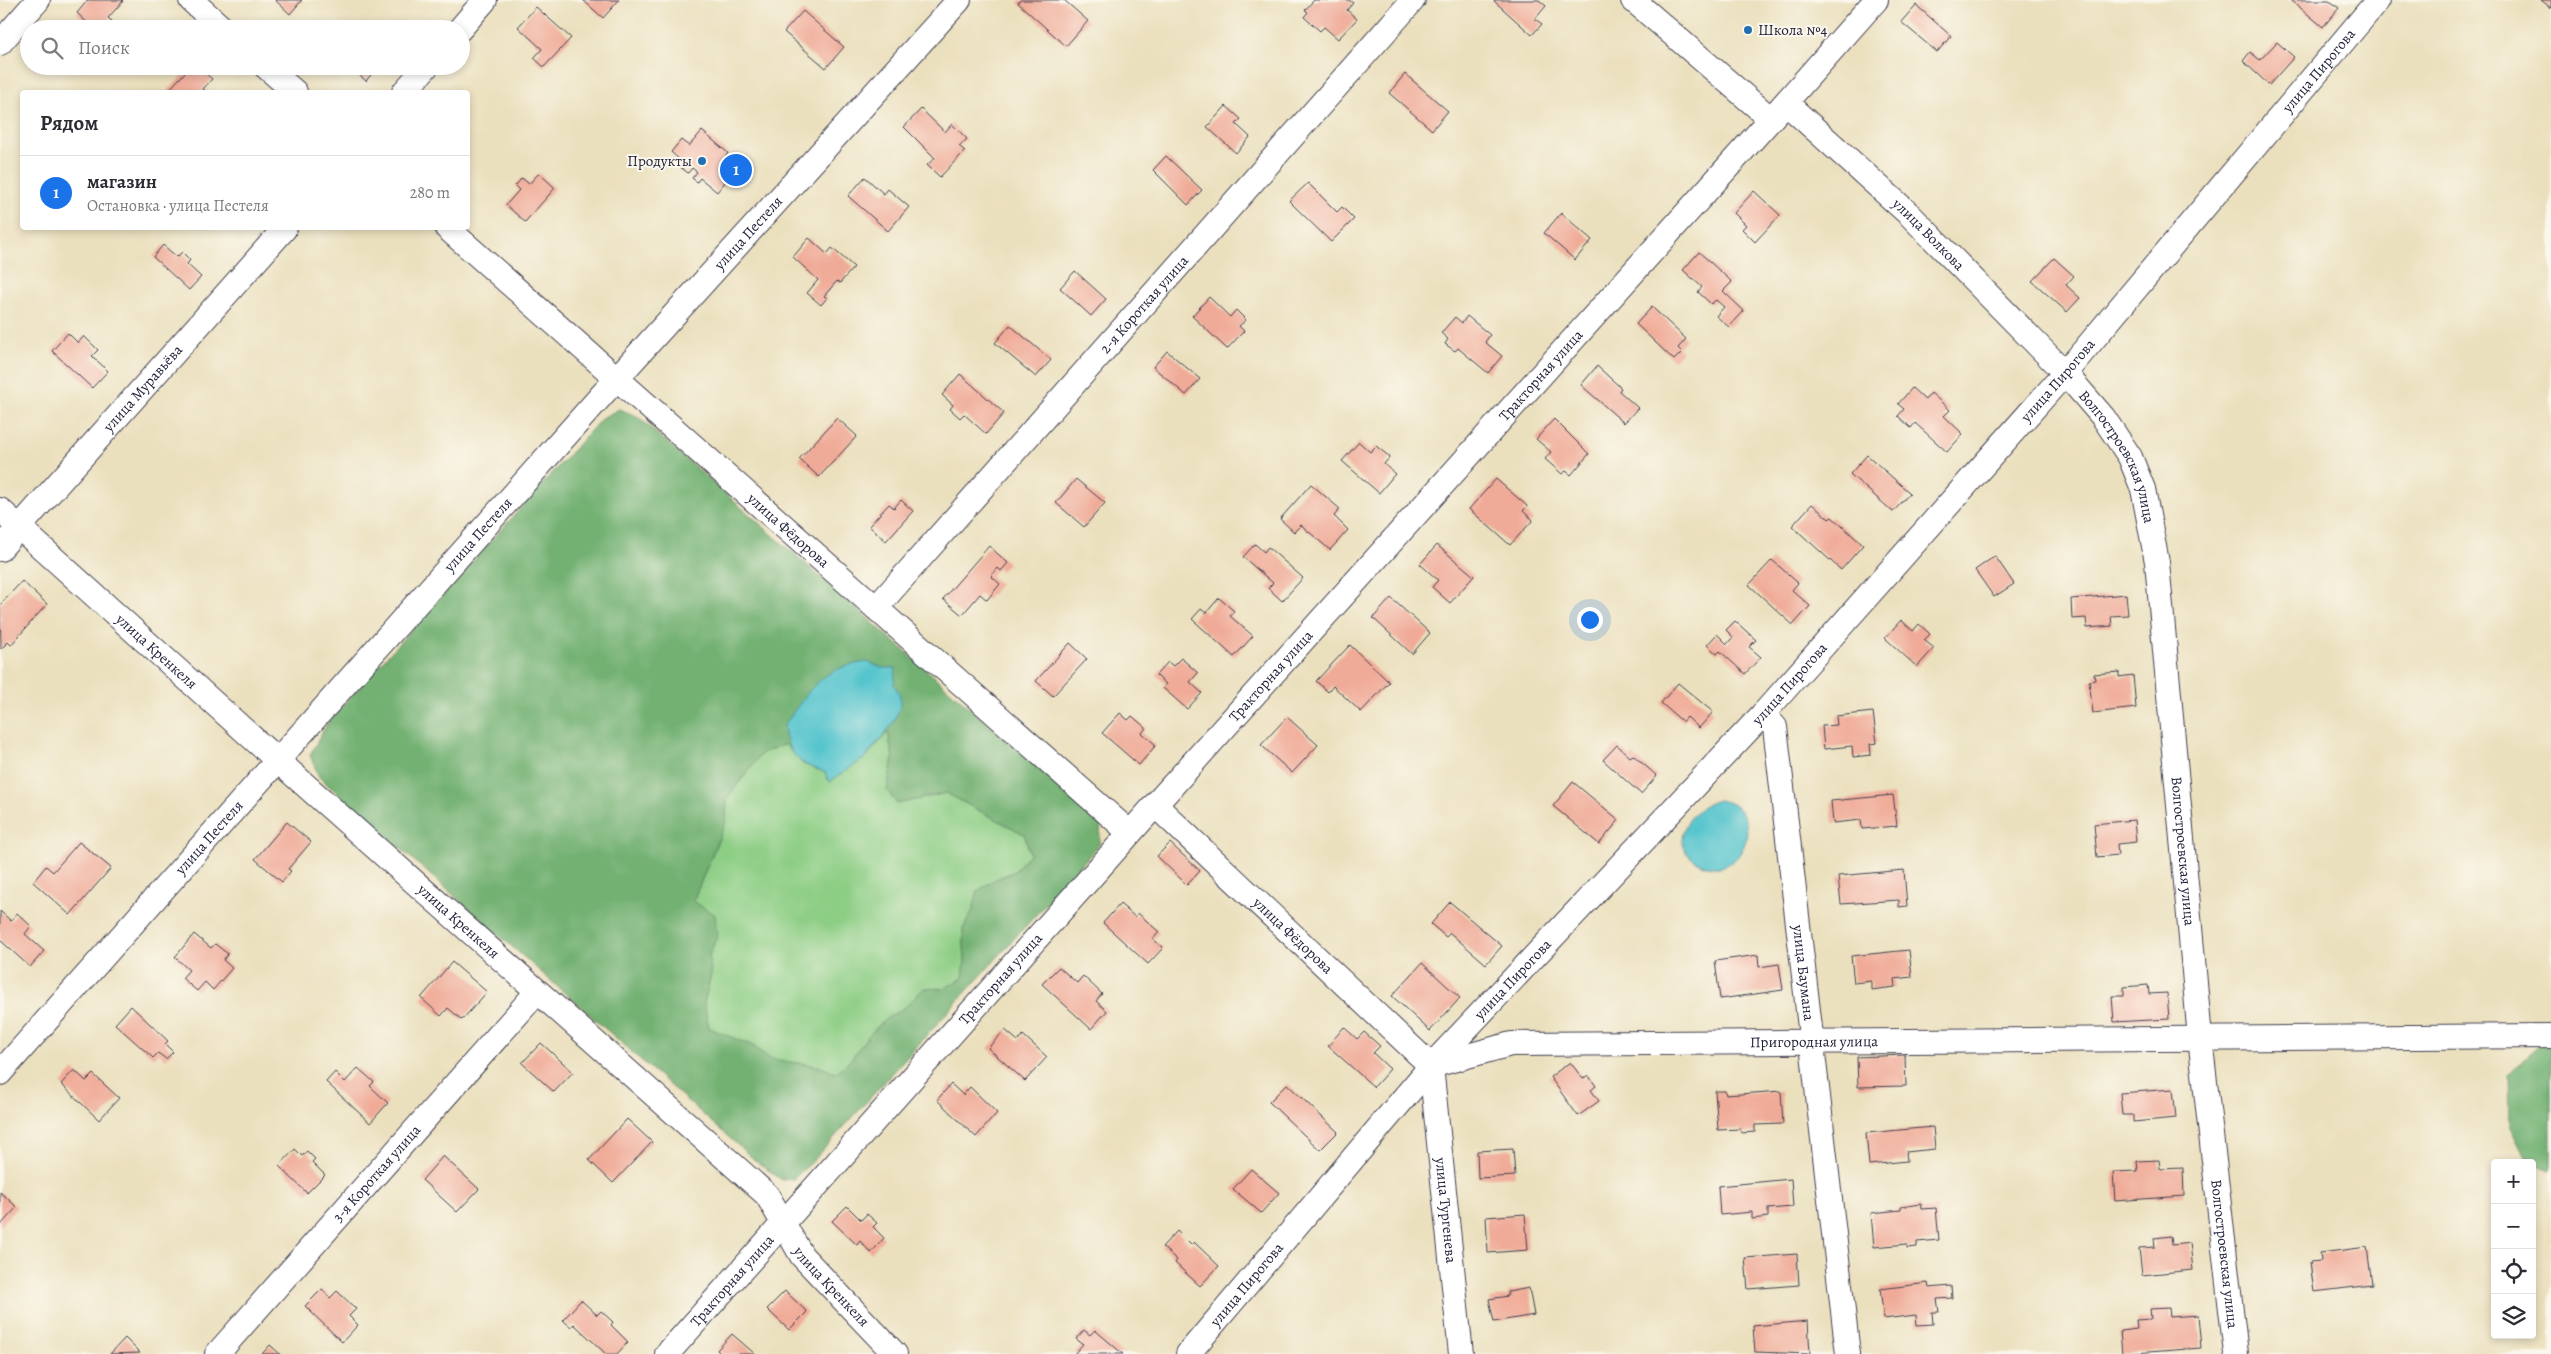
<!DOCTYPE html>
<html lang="ru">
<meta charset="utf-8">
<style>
:root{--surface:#fff;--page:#f2f2f3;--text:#2b2b33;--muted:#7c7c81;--line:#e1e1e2;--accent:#1a73e8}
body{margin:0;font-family:Alegreya,serif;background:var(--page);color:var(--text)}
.controls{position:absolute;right:15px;bottom:15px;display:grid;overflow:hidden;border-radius:5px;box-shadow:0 2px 8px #0003}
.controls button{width:45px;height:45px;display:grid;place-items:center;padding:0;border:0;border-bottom:1px solid var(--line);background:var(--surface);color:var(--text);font:25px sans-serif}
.you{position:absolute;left:1589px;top:619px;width:18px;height:18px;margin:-12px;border:4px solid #fff;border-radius:50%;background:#1a73e8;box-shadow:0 0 0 8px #1a73e833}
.badge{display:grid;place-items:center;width:32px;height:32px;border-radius:50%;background:var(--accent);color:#fff;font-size:16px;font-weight:700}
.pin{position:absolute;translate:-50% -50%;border:2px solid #fff;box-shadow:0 1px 5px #0006}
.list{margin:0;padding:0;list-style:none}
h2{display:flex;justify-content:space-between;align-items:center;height:65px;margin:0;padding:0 20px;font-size:21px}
h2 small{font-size:16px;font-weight:400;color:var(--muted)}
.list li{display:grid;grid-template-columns:32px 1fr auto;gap:15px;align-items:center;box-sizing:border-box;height:75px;padding:0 20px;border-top:1px solid var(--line)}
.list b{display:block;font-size:19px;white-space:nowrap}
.list p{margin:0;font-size:16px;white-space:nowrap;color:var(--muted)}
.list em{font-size:16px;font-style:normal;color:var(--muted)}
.icon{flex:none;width:28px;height:28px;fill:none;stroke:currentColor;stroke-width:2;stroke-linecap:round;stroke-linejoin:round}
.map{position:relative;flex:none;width:2551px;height:1354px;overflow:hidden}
.search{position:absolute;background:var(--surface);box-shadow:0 2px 8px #0003;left:20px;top:20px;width:450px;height:55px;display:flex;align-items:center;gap:12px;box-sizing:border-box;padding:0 18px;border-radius:28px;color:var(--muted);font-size:19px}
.panel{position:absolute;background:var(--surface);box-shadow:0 2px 8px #0003;left:20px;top:90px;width:450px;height:140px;border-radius:5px}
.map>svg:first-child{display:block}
.green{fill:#8dce85;stroke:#587860}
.forest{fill:#72b172;stroke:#4a6a56;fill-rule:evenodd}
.water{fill:#57c5cd;stroke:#3c7484}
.building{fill:#f0ab98}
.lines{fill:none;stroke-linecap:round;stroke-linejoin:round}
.minor-casing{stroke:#403e4f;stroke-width:26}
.minor{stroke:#fff;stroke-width:24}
.poi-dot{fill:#1f6fb2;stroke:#fbf7ec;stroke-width:2}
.labels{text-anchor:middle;stroke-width:4;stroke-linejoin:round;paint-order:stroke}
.poi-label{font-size:15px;fill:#22223b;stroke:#fbf7ec;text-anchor:start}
.street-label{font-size:15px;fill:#22223b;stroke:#fbf7ec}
</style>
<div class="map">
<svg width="2551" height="1354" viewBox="0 0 2551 1354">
<rect width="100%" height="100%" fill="#fbf7ec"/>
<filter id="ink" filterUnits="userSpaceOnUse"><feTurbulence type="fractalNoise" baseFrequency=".02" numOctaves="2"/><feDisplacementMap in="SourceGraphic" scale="10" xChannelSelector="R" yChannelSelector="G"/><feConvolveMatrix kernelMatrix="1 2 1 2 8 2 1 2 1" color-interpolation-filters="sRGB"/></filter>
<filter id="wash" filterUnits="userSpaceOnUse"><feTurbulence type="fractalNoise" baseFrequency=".0096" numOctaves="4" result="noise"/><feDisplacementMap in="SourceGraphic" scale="20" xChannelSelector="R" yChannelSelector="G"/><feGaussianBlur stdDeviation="1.12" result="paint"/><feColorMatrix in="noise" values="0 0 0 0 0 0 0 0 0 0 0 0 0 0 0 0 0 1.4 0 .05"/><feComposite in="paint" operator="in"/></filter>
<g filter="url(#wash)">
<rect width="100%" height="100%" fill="#ebe0be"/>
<polygon class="green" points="888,731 893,758 887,790 897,804 946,793 1024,834 1030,853 1015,871 992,881 978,891 974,909 963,929 965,959 963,978 943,989 924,988 904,1008 887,1018 868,1036 848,1063 835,1073 818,1066 770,1059 753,1046 709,1028 704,1003 711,974 709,955 717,937 693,901 726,821 727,798 762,753 785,744 803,764 826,772 830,781 866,757"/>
<g class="forest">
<path d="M 619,409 L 637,416 L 1101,823 L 1099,845 L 814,1160 L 793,1179 L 782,1180 L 757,1162 L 319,777 L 310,755 L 328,722 L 602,418 ZM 888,732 L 893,758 L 887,790 L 897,804 L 946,793 L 1024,834 L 1030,853 L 1015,871 L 992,881 L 978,891 L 973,910 L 963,929 L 965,959 L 963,978 L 943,989 L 924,988 L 904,1008 L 887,1018 L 868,1036 L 848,1063 L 835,1073 L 818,1066 L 770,1059 L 753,1046 L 709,1028 L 704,1003 L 711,974 L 709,955 L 717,937 L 715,915 L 693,901 L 726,821 L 727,798 L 762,753 L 785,744 L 803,764 L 825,772 L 829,782 L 866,757 Z"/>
<polygon points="2551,1035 2551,1170 2527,1161 2509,1125 2508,1076 2537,1045"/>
</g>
<g class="water">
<path d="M 867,662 L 882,668 L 896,668 L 894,685 L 900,694 L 900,707 L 892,725 L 866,757 L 829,782 L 825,772 C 799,765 786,753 784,725 C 811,689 819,668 867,662 Z"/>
<path d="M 1719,800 C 1770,807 1744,890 1696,861 C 1665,842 1692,806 1719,800 Z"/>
</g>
<g id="blocks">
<g class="building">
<polygon points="88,0 122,0 123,1 108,18 112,21 105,29 94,29 77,13"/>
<polygon points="275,0 302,0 290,14"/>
<polygon points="583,0 619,0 603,18"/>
<polygon points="1020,0 1064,0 1088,21 1066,46 1018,3"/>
<polygon points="1314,0 1349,0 1353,3 1347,10 1357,19 1338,39 1324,27 1320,31 1304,17 1308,12 1305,10"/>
<polygon points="1493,0 1539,0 1546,6 1535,19 1542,24 1532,35"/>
<polygon points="2291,0 2329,0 2339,8 2323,27"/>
<polygon points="2541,0 2551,0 2551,8"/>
<polygon points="1916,5 1951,36 1937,52 1901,22"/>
<polygon points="536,7 571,38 544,67 534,58 542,49 518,27"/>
<polygon points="803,11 844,47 826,68 784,32"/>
<polygon points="2277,42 2294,57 2269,85 2243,61 2250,52 2260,60"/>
<polygon points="191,66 197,66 212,79 203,89 207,92 167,92"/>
<polygon points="349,66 378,66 366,81"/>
<polygon points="1405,74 1448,111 1432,130 1389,93"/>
<polygon points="1226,106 1241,119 1236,124 1250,137 1236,153 1207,127"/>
<polygon points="921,109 945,132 952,124 967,139 959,146 965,151 940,177 927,165 935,158 904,127"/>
<polygon points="702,131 728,153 724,159 736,169 717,192 700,178 697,182 692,178 697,172 692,168 688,173 675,163 679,159 671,152 681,140 689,146"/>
<polygon points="1166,156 1202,190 1188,205 1153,170"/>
<polygon points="539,173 555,188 525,222 506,205 519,190 515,186 522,178 529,184"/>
<polygon points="865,177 884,194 888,189 909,207 888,231 848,196"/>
<polygon points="1308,183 1337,212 1342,207 1354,219 1331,242 1289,201"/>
<polygon points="1754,191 1780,215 1755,242 1742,229 1746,225 1734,213"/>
<polygon points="1561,213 1592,240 1575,260 1544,233"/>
<polygon points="809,238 827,254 832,248 854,267 840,283 837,281 824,296 827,298 821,305 807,293 818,280 793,257"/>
<polygon points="163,245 177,257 182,252 190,260 187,264 201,277 189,290 153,257"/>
<polygon points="1699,252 1732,282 1723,291 1744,311 1729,327 1716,316 1724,307 1716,300 1711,304 1698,292 1702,287 1683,270"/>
<polygon points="2054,258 2074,276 2066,285 2080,298 2067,312 2032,281"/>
<polygon points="1075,271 1106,299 1091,316 1060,288"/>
<polygon points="1209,297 1230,317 1236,310 1246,320 1239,326 1244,331 1227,349 1192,316"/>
<polygon points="1652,307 1686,339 1678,348 1682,352 1674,360 1636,324"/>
<polygon points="1467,316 1490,335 1485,342 1502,356 1488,373 1458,348 1455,351 1445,344 1448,339 1441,333 1455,317 1462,323"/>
<polygon points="1010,325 1051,360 1036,377 995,343"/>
<polygon points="68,333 78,343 84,336 98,350 92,356 108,371 92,388 52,351"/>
<polygon points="1167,351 1200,379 1186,395 1153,367"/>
<polygon points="1597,366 1621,388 1619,391 1638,408 1624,423 1581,385"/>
<polygon points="960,374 1004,413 986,434 964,414 960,418 950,409 953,405 942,395"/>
<polygon points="1912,388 1925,400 1931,393 1950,410 1944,416 1963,434 1947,452 1915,423 1911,428 1898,416 1904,409 1898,404"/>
<polygon points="837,418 857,436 819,477 799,459"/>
<polygon points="1554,419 1589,454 1571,475 1566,471 1562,474 1545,459 1551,452 1536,439"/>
<polygon points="1359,442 1370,452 1376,446 1390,457 1384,464 1395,474 1379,493 1342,461"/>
<polygon points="1867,455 1910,493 1893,512 1850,474"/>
<polygon points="1076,479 1105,503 1084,527 1056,503"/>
<polygon points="1496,479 1527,506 1523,511 1533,520 1510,545 1469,509"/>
<polygon points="1311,484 1340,509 1334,516 1348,530 1330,550 1301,525 1294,532 1280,519"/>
<polygon points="901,500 913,511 886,541 869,526 889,504 894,508"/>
<polygon points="1812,504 1829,519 1832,517 1863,545 1841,570 1792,526"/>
<polygon points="1255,544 1264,552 1268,547 1303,578 1282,601 1268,588 1273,583 1243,557"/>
<polygon points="1437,545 1474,576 1450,603 1432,587 1438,580 1420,564"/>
<polygon points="989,546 1008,563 1001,571 998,568 991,576 1000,584 987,600 980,594 962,615 943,599"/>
<polygon points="1995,556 2014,584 1994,597 1975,570"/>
<polygon points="1772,560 1798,583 1792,590 1810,606 1793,625 1749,585"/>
<polygon points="22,581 47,604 11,645 8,642 1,649 0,605"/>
<polygon points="2126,594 2128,615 2111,616 2112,626 2087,628 2086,618 2072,619 2071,599"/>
<polygon points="1219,598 1234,611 1230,616 1253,636 1234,657 1192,619 1201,609 1206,613"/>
<polygon points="1391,598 1430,633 1412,654 1373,618"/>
<polygon points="1901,620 1913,631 1919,624 1930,634 1924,640 1934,648 1917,667 1885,638"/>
<polygon points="1735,621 1756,640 1749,647 1761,657 1745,674 1720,651 1717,654 1707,645 1717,634 1727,644 1733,637 1726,630"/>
<polygon points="1070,643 1087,659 1053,696 1036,681"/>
<polygon points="1350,645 1389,682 1361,712 1333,686 1328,692 1316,681"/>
<polygon points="1181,658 1198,673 1190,682 1202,693 1187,709 1163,688 1166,684 1156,675 1168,662 1173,666"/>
<polygon points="2119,672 2119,677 2133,675 2136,708 2093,713 2089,681 2095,680 2094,674"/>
<polygon points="1678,683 1713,712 1699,728 1687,717 1683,722 1661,703"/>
<polygon points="1873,712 1877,743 1870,744 1871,755 1853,757 1852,746 1824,749 1822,726 1837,725 1836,716"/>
<polygon points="1120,713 1128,720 1132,716 1146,728 1142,733 1156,745 1139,765 1102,733"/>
<polygon points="1287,717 1318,745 1292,773 1261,745"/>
<polygon points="1617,745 1630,757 1633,755 1657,776 1641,794 1603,760"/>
<polygon points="1573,782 1619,820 1599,844 1553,806"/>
<polygon points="1893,795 1897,826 1862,829 1861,820 1833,823 1831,801"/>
<polygon points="2134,820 2136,842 2117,844 2118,855 2097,857 2094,824"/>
<polygon points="287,822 311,842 288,869 291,871 282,882 255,859"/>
<polygon points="79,842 111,868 70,915 33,882 46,866 53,872"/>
<polygon points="1170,843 1200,871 1187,885 1157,856"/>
<polygon points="1904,870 1907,906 1899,907 1899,900 1841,904 1838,876"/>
<polygon points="1450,902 1502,946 1486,964 1450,933 1446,937 1431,924"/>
<polygon points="1120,904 1135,917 1138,913 1159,932 1153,939 1163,948 1148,964 1103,923"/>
<polygon points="0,911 11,921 17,913 31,926 25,934 44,951 30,967 0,940"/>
<polygon points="194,934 211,948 215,944 228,954 223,960 232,968 213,990 205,982 197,991 182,978 189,970 175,957"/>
<polygon points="1909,950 1912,977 1894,979 1895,987 1871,990 1871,981 1854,983 1851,956"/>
<polygon points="1758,955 1759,967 1779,964 1783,990 1720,999 1715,961"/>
<polygon points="452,962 487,992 462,1020 448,1008 441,1016 421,998"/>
<polygon points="1422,963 1460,998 1430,1031 1392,996"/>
<polygon points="1059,967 1077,983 1083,976 1102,994 1096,1001 1107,1011 1091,1029 1042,984"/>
<polygon points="2148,985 2149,994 2167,993 2169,1019 2114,1022 2112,996 2124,996 2124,987"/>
<polygon points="131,1006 168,1041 165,1044 173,1052 166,1059 158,1053 153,1058 115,1024"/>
<polygon points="1344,1027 1357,1039 1364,1032 1380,1046 1373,1053 1390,1069 1374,1087 1328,1046"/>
<polygon points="1005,1030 1018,1041 1023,1035 1047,1057 1025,1081 988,1048"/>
<polygon points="541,1043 573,1072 554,1092 522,1063"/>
<polygon points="1905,1055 1906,1086 1858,1087 1857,1057"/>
<polygon points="1570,1062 1583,1079 1588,1075 1596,1086 1591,1090 1599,1101 1578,1116 1550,1077"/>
<polygon points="358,1068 374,1082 370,1086 388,1103 370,1123 326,1082 335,1072 345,1082"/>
<polygon points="74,1070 86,1081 93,1074 119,1098 99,1120 61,1084"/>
<polygon points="951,1084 963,1095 970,1087 997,1113 976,1137 937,1100"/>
<polygon points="1287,1084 1338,1132 1320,1150 1269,1102"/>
<polygon points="2173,1089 2176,1118 2133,1122 2133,1115 2122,1115 2120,1093"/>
<polygon points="1715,1091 1725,1091 1726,1095 1781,1091 1783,1124 1755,1125 1755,1132 1741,1133 1740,1129 1718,1130"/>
<polygon points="627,1119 652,1142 613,1183 589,1160"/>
<polygon points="1933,1127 1935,1149 1906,1152 1907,1161 1869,1165 1866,1133"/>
<polygon points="295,1149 302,1156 307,1151 315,1159 312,1162 325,1175 307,1193 279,1166"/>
<polygon points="1513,1149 1515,1176 1478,1178 1477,1151"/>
<polygon points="443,1156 479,1189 457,1212 422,1180"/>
<polygon points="2159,1160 2160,1169 2183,1168 2184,1196 2115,1201 2113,1172 2138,1171 2137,1161"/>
<polygon points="1251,1169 1279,1193 1261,1213 1233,1189"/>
<polygon points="1791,1179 1793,1207 1768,1209 1768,1217 1752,1219 1752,1212 1720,1215 1718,1186"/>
<polygon points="0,1192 17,1207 0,1226"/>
<polygon points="1921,1204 1922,1209 1936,1208 1939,1240 1917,1242 1917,1247 1907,1248 1907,1244 1874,1247 1871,1213 1901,1210 1901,1207"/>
<polygon points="847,1206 861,1220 867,1214 877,1223 873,1227 884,1238 871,1253 860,1241 857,1245 832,1221"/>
<polygon points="1525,1214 1528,1250 1488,1253 1486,1217"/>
<polygon points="1177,1231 1191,1245 1194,1242 1219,1266 1200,1286 1175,1263 1177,1260 1162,1247"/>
<polygon points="2171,1236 2172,1245 2190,1243 2193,1270 2142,1275 2139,1248 2155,1247 2154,1238"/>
<polygon points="2367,1247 2372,1285 2314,1292 2310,1262 2321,1261 2320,1253"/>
<polygon points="1797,1254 1799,1285 1748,1289 1745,1258"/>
<polygon points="1928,1283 1929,1288 1951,1286 1952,1298 1937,1299 1939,1312 1932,1312 1933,1324 1917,1325 1916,1315 1884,1319 1880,1289"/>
<polygon points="1529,1288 1534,1315 1494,1322 1489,1299 1508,1296 1508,1292"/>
<polygon points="322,1289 330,1298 337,1291 356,1309 349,1316 358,1325 342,1342 305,1306"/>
<polygon points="785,1291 807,1312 789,1330 767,1309"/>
<polygon points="581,1300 597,1315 601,1311 613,1322 611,1325 628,1342 617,1354 606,1354 574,1324 571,1327 563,1320"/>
<polygon points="2169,1308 2170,1317 2198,1315 2201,1348 2122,1354 2120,1331 2137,1329 2136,1320 2151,1319 2150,1309"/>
<polygon points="1808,1321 1810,1354 1755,1352 1753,1326"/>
<polygon points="1084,1330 1090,1335 1095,1330 1123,1354 1074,1354 1083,1344 1076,1339"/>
<polygon points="732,1334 755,1354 721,1354 717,1350"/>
<polygon points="125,1338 140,1353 110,1354"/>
<polygon points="270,1345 280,1354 262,1354"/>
</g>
</g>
</g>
<g filter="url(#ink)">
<use href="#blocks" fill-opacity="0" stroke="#403e4f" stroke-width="1"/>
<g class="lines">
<g class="minor-casing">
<g id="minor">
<polyline points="191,0 223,29"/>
<polyline points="1633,0 1771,119"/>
<polyline points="460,29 485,0"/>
<polyline points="0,43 38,0"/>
<polyline points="265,66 295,92"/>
<polyline points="404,92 427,66"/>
<path id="s1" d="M 1786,103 L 1910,215 L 2065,373 L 2103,417 L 2130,457 L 2143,489 L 2157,562 L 2200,1038 L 2236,1354"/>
<path id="s2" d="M 447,228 L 1130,833"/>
<path id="s3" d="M 0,510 L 277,760 L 767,1195 L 802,1256 L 895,1354"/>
<path id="s4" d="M 0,549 L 285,228"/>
<path id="s5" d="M 876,608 L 1413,0"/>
<path id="s6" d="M 1763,714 L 1775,727 L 1848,1354"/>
<path id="s7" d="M 1155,805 L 1431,1066"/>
<path id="s8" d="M 1431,1066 L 1511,1044 L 2551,1036"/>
<path id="s9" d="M 1431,1066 L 1461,1354"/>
<path id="s10" d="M 0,1073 L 617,378 L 959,0"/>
<path id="s11" d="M 217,1354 L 537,992"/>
<path id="s12" d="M 667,1354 L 1155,805 L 1771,119 L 1876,0"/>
<path id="s13" d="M 1188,1354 L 1431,1066 L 1763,714 L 2065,373 L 2378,0"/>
</g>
</g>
<use href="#minor" class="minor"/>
</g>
</g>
<g class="poi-dot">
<circle cx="1748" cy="30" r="5"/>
<circle cx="702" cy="161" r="5"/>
</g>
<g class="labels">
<g class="poi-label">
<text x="1758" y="35">Школа №4</text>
<text x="692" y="166" text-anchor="end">Продукты</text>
</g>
<g class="street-label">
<text dy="5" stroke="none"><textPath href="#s13" startOffset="1711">улица Пирогова</textPath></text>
<text dy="5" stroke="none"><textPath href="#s10" startOffset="1125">улица Пестеля</textPath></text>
<text dy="5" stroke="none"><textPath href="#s1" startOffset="194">улица Волкова</textPath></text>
<text dy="5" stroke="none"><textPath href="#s5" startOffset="405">2-я Короткая улица</textPath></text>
<text dy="5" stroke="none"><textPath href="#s12" startOffset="1312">Тракторная улица</textPath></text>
<text dy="5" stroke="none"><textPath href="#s13" startOffset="1306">улица Пирогова</textPath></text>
<text dy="5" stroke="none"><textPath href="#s4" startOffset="215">улица Муравьёва</textPath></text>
<text dy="5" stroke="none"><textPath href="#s1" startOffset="489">Волгостроевская улица</textPath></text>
<text dy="5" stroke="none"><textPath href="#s2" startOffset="456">улица Фёдорова</textPath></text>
<text dy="5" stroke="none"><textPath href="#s10" startOffset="720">улица Пестеля</textPath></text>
<text dy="5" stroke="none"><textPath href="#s3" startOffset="211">улица Кренкеля</textPath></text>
<text dy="5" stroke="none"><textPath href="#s12" startOffset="908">Тракторная улица</textPath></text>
<text dy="5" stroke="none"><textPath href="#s13" startOffset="901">улица Пирогова</textPath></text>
<text dy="5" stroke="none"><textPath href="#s10" startOffset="315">улица Пестеля</textPath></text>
<text dy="5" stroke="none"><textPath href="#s1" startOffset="894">Волгостроевская улица</textPath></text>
<text dy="5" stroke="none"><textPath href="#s3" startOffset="616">улица Кренкеля</textPath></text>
<text dy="5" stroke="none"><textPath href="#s7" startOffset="190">улица Фёдорова</textPath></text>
<text dy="5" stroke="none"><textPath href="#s6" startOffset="265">улица Баумана</textPath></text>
<text dy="5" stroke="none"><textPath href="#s12" startOffset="502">Тракторная улица</textPath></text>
<text dy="5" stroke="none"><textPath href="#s13" startOffset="496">улица Пирогова</textPath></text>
<text dy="5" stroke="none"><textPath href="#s8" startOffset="386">Пригородная улица</textPath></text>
<text dy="5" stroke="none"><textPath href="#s11" startOffset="241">3-я Короткая улица</textPath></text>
<text dy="5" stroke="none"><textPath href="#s9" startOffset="145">улица Тургенева</textPath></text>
<text dy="5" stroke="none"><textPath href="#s1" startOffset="1299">Волгостроевская улица</textPath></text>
<text dy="5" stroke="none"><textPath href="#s12" startOffset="98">Тракторная улица</textPath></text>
<text dy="5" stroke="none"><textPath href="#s13" startOffset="91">улица Пирогова</textPath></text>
<text dy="5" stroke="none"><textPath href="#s3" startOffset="1141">улица Кренкеля</textPath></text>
</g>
</g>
</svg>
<div class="controls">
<button>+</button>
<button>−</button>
<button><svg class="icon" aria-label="locate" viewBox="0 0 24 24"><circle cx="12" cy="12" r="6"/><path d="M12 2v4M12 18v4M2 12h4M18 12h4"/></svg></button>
<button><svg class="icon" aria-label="layers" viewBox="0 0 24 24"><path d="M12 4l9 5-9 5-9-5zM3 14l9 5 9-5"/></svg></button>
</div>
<div class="you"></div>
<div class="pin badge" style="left:736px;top:170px">1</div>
<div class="search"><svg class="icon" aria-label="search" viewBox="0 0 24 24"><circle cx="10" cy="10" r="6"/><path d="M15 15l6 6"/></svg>Поиск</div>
<section class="panel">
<h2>Рядом<small></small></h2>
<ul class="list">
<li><span class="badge">1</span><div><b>магазин</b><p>Остановка · улица Пестеля</p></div><em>280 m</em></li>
</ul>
</section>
</div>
